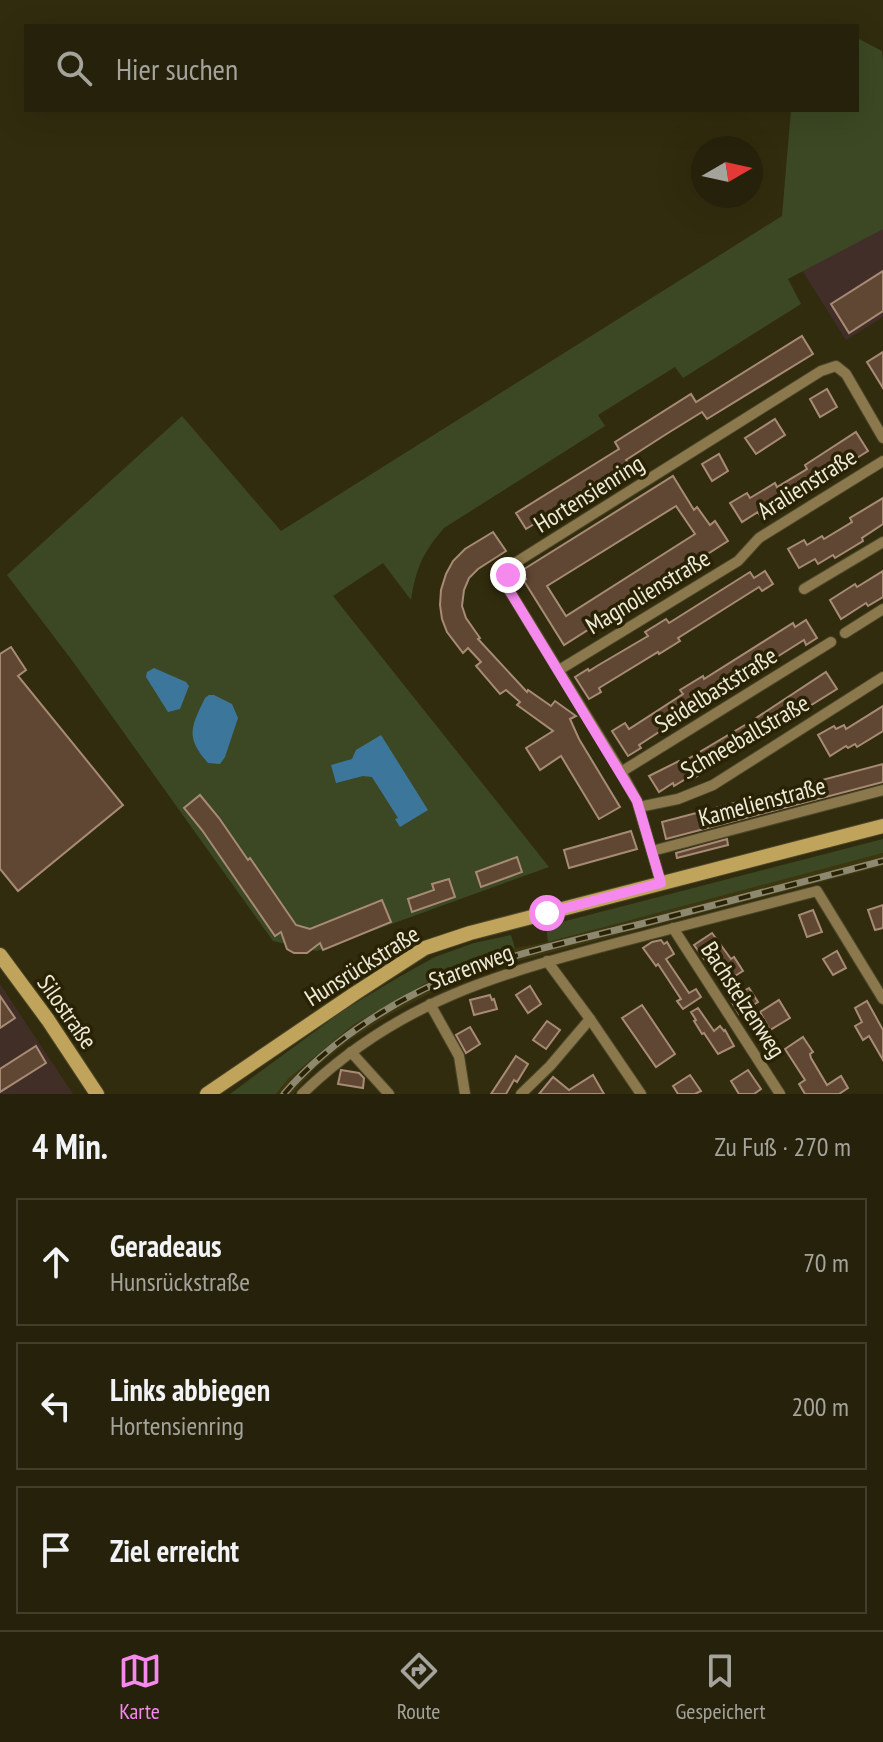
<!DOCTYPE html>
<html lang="de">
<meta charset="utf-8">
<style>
:root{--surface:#26210a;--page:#322e18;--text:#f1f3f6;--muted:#a4a39c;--line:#423e2b;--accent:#f689ed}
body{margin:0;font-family:"PT Sans Narrow",sans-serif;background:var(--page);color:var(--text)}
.compass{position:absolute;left:691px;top:136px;width:72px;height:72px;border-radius:50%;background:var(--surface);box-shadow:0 8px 32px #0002;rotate:81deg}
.stop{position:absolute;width:24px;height:24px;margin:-18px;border:6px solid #f689ed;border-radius:50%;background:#fff}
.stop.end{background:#f689ed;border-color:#fff;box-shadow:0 2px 8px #0008}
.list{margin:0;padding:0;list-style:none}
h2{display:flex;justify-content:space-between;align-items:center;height:104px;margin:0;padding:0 32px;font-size:34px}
h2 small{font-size:26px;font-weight:400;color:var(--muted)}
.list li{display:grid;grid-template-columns:52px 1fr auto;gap:24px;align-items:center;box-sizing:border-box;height:128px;margin:0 16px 16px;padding:0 16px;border:2px solid var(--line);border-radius:0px}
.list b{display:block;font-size:30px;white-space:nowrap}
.list p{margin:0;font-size:26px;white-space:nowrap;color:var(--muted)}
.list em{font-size:26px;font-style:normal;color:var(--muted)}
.icon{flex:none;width:44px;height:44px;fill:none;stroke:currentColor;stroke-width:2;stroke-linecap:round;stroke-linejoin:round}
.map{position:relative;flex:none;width:883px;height:1094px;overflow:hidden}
.search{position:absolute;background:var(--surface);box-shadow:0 8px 32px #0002;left:24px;right:24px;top:24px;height:88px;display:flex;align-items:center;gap:20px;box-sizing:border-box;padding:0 28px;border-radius:0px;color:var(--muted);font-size:30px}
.sheet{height:536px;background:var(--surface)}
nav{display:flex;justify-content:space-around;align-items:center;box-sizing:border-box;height:112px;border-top:2px solid var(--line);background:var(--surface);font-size:22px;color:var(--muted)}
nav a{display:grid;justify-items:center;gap:4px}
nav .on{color:var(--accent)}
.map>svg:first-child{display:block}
.built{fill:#3d360f}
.industrial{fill:#412f27}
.education{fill:#422e29}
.green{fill:#3c4823}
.water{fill:#3c779b}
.building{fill:#604733;stroke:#a78b75;stroke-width:2;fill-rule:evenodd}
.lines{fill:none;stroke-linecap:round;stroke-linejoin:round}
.minor-casing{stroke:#4c472a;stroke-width:12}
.secondary-casing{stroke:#4c472a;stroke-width:16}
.minor{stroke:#8b794d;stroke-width:10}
.secondary{stroke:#c1a45c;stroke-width:14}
.rail-casing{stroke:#8d8870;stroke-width:7}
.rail{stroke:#292204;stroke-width:4;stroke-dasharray:12;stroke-linecap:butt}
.route{stroke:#f689ed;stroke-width:10}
.labels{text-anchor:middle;stroke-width:7;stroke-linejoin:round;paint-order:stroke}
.street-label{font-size:24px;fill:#eeebd9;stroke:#292204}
</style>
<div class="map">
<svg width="883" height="1094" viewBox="0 0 883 1094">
<rect width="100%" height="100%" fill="#322c0e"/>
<polygon class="built" points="883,853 883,866 518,961 472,976 430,993 389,1015 350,1040 315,1068 293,1094 276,1094 288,1079 353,1025 426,983 470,964 515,948 548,942"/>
<polygon class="industrial" points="0,984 45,1052 73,1094 0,1094"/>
<polygon class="education" points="883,222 883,317 846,340 802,270"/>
<g class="green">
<path d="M 857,38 L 882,51 L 883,60 L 883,229 L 788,279 L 801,304 L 683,378 L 675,367 L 598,415 L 605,426 L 444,528 C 423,552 416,568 411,600 L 383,563 L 333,596 L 549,867 L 317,951 L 273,941 L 71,659 L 7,575 L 182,416 L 281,531 L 782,216 L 791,110 L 857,110 Z"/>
<polygon points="883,839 883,853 548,942 546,926"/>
<polygon points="511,935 515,948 470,964 426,983 353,1025 288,1079 276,1094 230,1094 344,1010 399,977 435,957 474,943"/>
</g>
<g class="water">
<polygon points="154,668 186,682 189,686 180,709 168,712 146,677 147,672"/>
<path d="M 209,695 L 214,695 L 232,704 L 238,718 L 225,757 L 220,764 L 208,763 C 185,737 191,727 205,698 Z"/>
<polygon points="381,735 428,810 400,827 395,819 398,818 372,777 363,776 336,783 331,765 352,759 356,750"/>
</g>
<g class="building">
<polygon points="883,271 883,311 849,333 831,304"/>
<polygon points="802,336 813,354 707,419 702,412 668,433 626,460 630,466 526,529 516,513 619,449 615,442 691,394 696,402"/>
<polygon points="883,352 883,388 867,362"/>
<polygon points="827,389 837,407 820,417 810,399"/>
<polygon points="775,419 785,435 756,454 745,438"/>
<polygon points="856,432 868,451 817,483 819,487 788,505 786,501 761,517 758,512 742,522 730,503 747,493 750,498 775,483 777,487 807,469 805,465"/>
<polygon points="719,454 728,471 712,481 702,464"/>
<path d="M 673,476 L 694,510 L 697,507 L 710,525 L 715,521 L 728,541 L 564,645 L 524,581 L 526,579 L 521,571 ZM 676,506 L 695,534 L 566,616 L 547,586 Z"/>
<polygon points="883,498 883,524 862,538 863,541 835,558 833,555 818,564 815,559 799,568 788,549 804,540 807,545 822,536 824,539 852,522 850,518"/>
<polygon points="493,532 506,551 478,569 469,578 464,590 462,606 466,618 480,638 478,639 527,692 528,690 551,706 555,701 576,716 570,719 579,739 620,807 599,819 561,756 540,770 526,748 553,731 517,705 520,702 506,690 500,694 476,666 481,662 468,648 463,653 447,632 442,619 440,605 441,590 446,574 453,561 465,549"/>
<polygon points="765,571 773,584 762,591 759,587 678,638 680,641 659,654 658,652 599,688 601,692 589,699 575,677 588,669 589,671 597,666 648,636 645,632 666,619 669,623 750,572 754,578"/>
<polygon points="883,571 883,597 868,606 866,603 841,619 830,600 855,584 857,587"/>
<polygon points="806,620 817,638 806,645 804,640 788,650 715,696 717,700 695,714 693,710 639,745 641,748 628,756 612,731 625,723 629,729 683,694 680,690 703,676 704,679 793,623 795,627"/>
<polygon points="11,647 26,670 18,676 123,805 18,891 0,869 0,654"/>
<polygon points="826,672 837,689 691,780 689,777 674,786 673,783 659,792 649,776 679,761 681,763 750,722"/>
<polygon points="883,706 883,731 857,747 855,744 848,748 846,746 830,756 818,735 834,726 836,729 844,725 846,729"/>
<polygon points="883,764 883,782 666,839 662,822"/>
<polygon points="200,795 219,818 248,860 250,858 296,925 310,929 382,900 391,922 323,950 320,943 307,953 294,953 287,949 281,932 275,936 202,830 184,808"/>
<polygon points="631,831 637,849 569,868 564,850"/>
<polygon points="727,839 728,845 677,858 676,853"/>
<polygon points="517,857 522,872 481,887 476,872"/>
<polygon points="449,879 455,897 412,912 408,899 434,890 432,884"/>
<polygon points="883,905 883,928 875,930 868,910"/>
<polygon points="813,910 822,932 807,937 799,915"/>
<polygon points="712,933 731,959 734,957 743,971 722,984 694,945"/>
<polygon points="661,940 664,944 667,942 674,954 666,959 689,993 696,989 701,997 683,1009 677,1001 681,999 658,964 656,966 643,948 652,942"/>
<polygon points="837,951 846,968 833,975 823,959"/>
<polygon points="530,986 541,1004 528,1013 516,995"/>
<polygon points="749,988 758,1002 739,1014 730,999"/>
<polygon points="490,995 492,1000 494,999 497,1009 474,1015 470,1000"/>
<polygon points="0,996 15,1018 0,1028"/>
<polygon points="779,1000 790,1018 770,1030 760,1012"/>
<polygon points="867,1001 883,1030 883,1060 869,1036 863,1040 855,1026 862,1022 855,1008"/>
<polygon points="642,1005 675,1054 656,1067 622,1018"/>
<polygon points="698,1008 714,1031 720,1026 724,1031 725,1030 734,1046 718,1054 704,1033 702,1034 694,1021 696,1020 691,1012"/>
<polygon points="547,1021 560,1030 546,1049 533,1040"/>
<polygon points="470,1027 480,1044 466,1053 456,1035"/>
<polygon points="803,1037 813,1052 810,1054 811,1058 827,1085 841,1076 848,1088 839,1094 805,1094 799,1084 805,1080 785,1049"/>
<polygon points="36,1046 46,1063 0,1092 0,1069"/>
<polygon points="516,1056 528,1064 517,1082 514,1080 506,1094 491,1094"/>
<polygon points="341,1070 359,1073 364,1078 363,1088 338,1084"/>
<polygon points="748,1070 761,1089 754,1094 739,1094 731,1081"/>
<polygon points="593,1075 604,1094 539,1094 553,1077 569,1090"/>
<polygon points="690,1075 701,1091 695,1094 678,1094 673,1086"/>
</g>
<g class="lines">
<g class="minor-casing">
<g id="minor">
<polyline points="804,589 883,542"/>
<polyline points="845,633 883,609"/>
<polyline points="559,670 738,561 759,538 883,461"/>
<polyline points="621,772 831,642"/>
<polyline points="639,807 678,799 713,785 883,677"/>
<polyline points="652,851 883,790"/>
<polyline points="661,883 637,801 621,772 509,590 508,575 515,563 821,371 836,366 846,374 883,438"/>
<polyline points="673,928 780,1094"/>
<polyline points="547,961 590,1019 641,1094"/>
<polyline points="430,1004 459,1056 465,1094"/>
<polyline points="351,1052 389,1094"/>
<path d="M 302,1094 C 399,1000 501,973 628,940 C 691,924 754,907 817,891 L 883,999"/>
<polyline points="521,1094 550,1066 590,1019"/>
</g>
</g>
<g class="secondary-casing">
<g id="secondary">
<polyline points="0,955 48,1020 97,1094"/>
<polyline points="207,1094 354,994 425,948 470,933 547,913 883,826"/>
</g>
</g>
<use href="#minor" class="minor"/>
<use href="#secondary" class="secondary"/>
<g class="rail-casing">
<path id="rail" d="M 284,1094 C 330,1040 403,993 470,970 C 526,951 584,938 641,924 C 722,903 802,882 883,861"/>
</g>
<use href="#rail" class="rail"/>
</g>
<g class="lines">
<polyline class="route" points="508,575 509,590 637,801 661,883 547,913"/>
</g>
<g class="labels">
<g class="street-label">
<text transform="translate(807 484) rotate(-32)" y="8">Aralienstraße</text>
<text transform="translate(589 494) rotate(-32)" y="8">Hortensienring</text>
<text transform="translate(648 592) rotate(-31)" y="8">Magnolienstraße</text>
<text transform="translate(716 690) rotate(-32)" y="8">Seidelbaststraße</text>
<text transform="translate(745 737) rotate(-30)" y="8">Schneeballstraße</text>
<text transform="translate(762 802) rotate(-15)" y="8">Kamelienstraße</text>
<text transform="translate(362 966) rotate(-32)" y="8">Hunsrückstraße</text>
<text transform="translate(471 967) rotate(-21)" y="8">Starenweg</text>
<text transform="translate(743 1000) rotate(57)" y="8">Bachstelzenweg</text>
<text transform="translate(67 1012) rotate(55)" y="8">Silostraße</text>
</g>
</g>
</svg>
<svg class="compass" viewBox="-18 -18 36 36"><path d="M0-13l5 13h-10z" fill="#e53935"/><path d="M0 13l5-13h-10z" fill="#a4a39c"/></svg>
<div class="stop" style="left:547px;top:913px"></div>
<div class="stop end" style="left:508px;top:575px"></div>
<div class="search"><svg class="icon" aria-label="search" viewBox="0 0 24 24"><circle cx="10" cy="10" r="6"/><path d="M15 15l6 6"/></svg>Hier suchen</div>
</div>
<section class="sheet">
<h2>4 Min.<small>Zu Fuß · 270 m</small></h2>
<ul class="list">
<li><svg class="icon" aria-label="ahead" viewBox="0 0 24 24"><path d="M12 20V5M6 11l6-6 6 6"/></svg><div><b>Geradeaus</b><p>Hunsrückstraße</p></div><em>70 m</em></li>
<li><svg class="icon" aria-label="left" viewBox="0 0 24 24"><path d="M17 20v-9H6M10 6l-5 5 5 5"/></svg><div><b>Links abbiegen</b><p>Hortensienring</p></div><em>200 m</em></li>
<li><svg class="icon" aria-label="arrive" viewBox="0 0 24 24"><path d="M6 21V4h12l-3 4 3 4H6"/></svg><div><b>Ziel erreicht</b></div></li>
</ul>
</section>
<nav>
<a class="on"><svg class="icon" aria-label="map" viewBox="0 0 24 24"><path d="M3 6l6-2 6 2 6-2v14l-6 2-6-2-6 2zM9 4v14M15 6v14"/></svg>Karte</a>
<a><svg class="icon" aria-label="directions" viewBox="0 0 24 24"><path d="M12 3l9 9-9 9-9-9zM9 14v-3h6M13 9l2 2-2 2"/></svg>Route</a>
<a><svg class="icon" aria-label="saved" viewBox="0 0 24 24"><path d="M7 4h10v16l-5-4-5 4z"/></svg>Gespeichert</a>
</nav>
